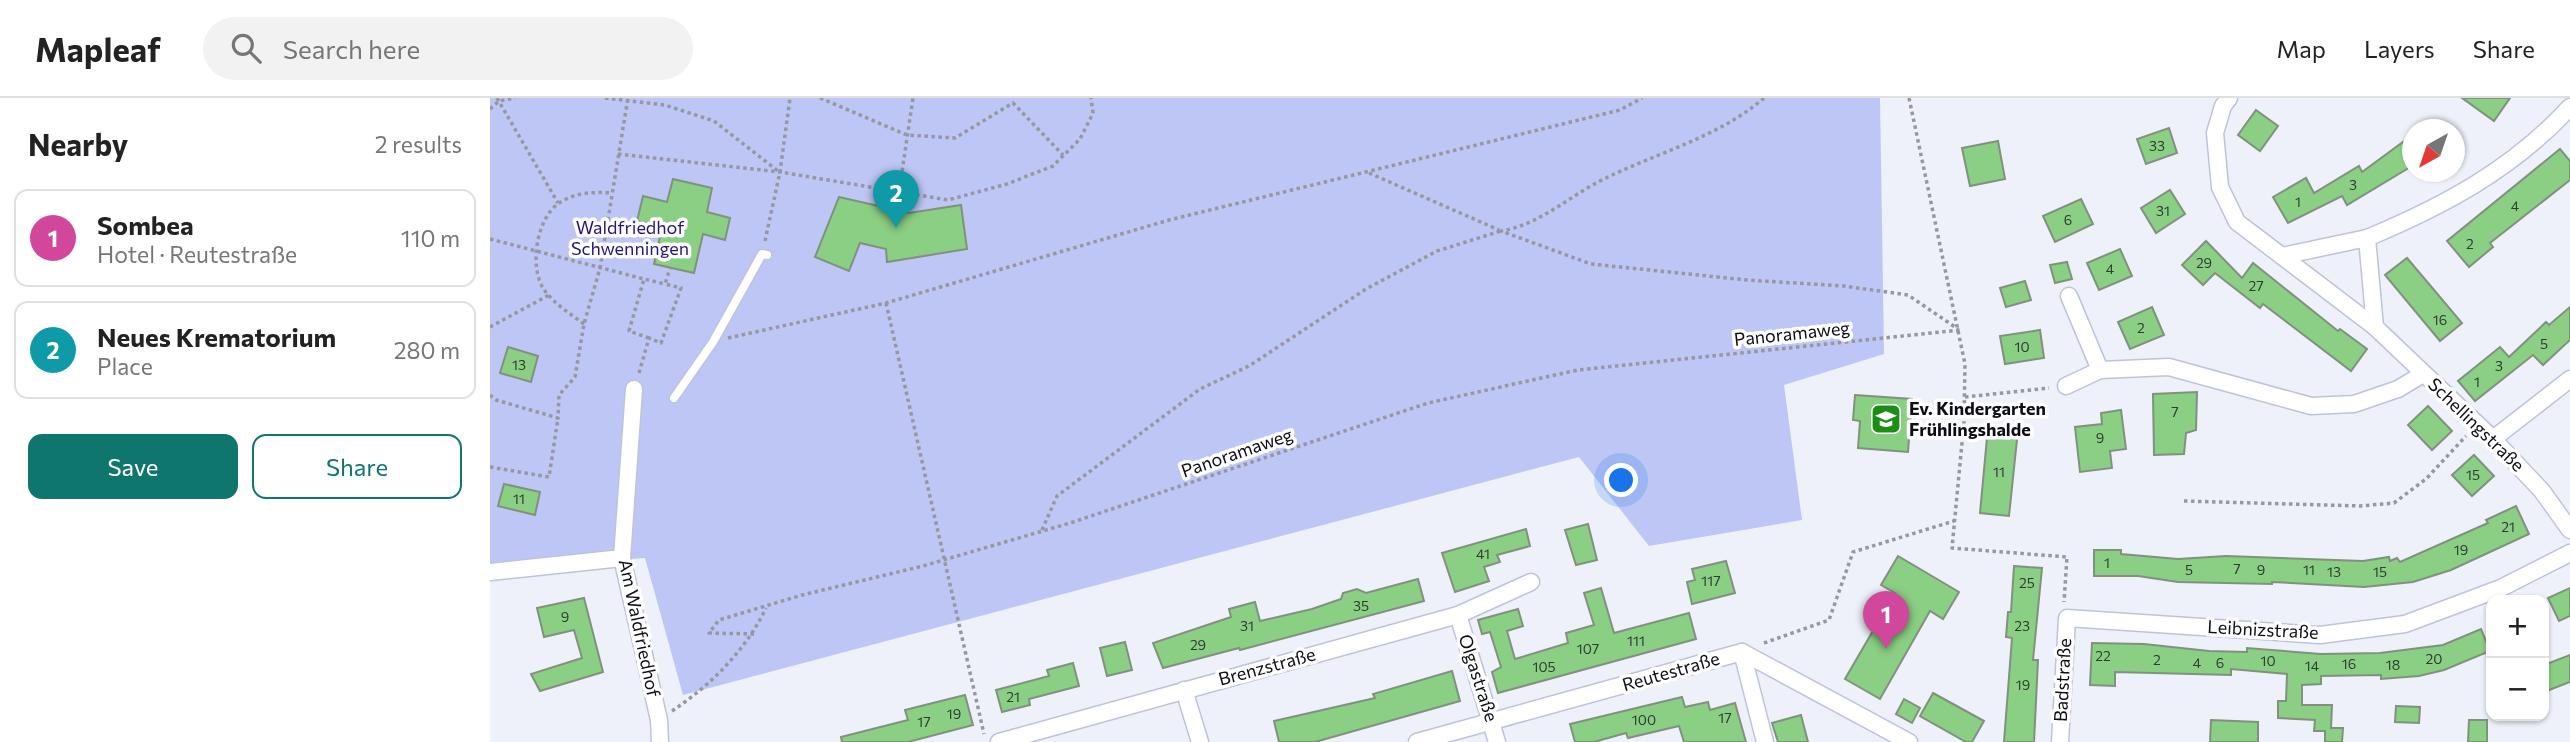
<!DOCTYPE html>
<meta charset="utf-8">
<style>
:root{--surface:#fff;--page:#f2f2f2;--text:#222;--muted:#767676;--line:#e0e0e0;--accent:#0f766e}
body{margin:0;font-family:Commissioner,sans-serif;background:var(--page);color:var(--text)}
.controls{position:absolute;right:21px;bottom:21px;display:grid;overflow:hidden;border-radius:14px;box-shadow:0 2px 5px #0004}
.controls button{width:63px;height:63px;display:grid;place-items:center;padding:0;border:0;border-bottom:2px solid var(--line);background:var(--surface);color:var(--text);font:35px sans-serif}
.compass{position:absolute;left:1912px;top:21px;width:63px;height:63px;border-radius:50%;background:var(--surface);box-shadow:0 2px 5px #0004;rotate:220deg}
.you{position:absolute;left:1132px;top:383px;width:24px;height:24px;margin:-18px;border:5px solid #fff;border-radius:50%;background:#1a73e8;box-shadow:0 0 0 10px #1a73e833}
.badge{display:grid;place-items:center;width:46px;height:46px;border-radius:50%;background:var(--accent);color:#fff;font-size:23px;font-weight:700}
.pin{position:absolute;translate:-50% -58px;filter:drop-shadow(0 2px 4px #0008)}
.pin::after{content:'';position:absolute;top:37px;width:24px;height:21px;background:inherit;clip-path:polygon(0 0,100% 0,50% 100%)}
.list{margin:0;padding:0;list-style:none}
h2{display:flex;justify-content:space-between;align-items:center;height:91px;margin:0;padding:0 28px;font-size:30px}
h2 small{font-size:23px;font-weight:400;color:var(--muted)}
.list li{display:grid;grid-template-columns:46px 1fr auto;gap:21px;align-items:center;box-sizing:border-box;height:98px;margin:0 14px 14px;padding:0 14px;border:2px solid var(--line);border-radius:14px}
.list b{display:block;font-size:26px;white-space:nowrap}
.list p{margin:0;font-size:23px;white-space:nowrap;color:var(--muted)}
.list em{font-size:23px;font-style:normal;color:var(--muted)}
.actions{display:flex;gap:14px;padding:21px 28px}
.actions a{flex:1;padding:16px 0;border:2px solid var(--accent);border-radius:14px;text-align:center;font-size:24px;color:var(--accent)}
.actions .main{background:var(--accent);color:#fff}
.icon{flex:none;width:38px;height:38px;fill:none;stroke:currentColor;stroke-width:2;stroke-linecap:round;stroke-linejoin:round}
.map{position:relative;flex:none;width:2080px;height:644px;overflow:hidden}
header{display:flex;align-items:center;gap:42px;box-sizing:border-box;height:98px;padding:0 35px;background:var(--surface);border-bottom:2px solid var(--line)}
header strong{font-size:33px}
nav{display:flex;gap:38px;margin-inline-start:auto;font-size:24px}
.search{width:490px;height:63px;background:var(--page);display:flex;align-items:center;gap:18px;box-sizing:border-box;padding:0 24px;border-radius:38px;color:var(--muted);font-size:26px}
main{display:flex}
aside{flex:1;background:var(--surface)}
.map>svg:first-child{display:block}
.green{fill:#bec6f5}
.building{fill:#8acf83;stroke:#80927e;stroke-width:2}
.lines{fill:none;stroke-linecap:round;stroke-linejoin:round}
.service-casing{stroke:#bec3dc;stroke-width:11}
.minor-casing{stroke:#bec3dc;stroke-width:19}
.path{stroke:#9697a1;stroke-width:3.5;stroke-dasharray:3.5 3.5;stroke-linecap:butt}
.service{stroke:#fff;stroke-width:8}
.minor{stroke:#fff;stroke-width:16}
.labels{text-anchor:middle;stroke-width:7;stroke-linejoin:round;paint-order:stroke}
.number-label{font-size:14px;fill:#2c3e31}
.park-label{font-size:18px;fill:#23167a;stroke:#fefefe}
.street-label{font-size:18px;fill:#0c0d16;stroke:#fefefe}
.poi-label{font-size:18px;font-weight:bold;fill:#0c0d16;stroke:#fefefe;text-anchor:start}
</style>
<header>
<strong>Mapleaf</strong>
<div class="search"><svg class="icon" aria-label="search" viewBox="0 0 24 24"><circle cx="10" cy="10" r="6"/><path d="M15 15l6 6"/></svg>Search here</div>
<nav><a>Map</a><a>Layers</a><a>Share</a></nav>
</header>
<main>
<aside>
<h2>Nearby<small>2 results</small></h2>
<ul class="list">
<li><span class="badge" style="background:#d1479c">1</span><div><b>Sombea</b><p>Hotel · Reutestraße</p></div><em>110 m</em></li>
<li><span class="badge" style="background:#0f9aa8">2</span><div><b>Neues Krematorium</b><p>Place</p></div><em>280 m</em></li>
</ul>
<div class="actions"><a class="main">Save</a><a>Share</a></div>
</aside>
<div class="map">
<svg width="2080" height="644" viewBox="0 0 2080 644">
<rect width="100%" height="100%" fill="#eef0fa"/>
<polygon class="green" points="0,0 1390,0 1394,256 1294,287 1312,422 1159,448 1089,359 193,597 155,460 0,470"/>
<g class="building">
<polygon points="1972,0 2020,0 2004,23"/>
<polygon points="1766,12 1788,28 1770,53 1748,37"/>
<polygon points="1679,30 1687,55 1656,66 1647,41"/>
<polygon points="1917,41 1922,49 1922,68 1857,107 1852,98 1798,125 1783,99 1816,80 1824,95 1869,68 1872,74"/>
<polygon points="1508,43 1515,81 1480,88 1472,50"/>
<polygon points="2070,51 2080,63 2080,82 2000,145 2003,149 1979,169 1957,143"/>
<polygon points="183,81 222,90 217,114 240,120 235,142 213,136 204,175 164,166 172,129 147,123 153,98 177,104"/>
<polygon points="1680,92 1695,116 1666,135 1651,110"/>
<polygon points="349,99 419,115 471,107 477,151 397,164 396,151 370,145 359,173 325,159"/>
<polygon points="1591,101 1603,126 1565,144 1553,118"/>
<polygon points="1716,143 1752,180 1763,165 1848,233 1850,231 1877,251 1861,273 1773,206 1770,210 1725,175 1713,187 1692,167"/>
<polygon points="1630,151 1642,178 1609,192 1597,165"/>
<polygon points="1917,160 1972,225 1950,243 1895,177"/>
<polygon points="1577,164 1582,181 1565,185 1560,167"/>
<polygon points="1535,183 1541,202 1516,209 1510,190"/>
<polygon points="1662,209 1674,237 1640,251 1628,224"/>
<polygon points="2080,209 2080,242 2053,267 2043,257 1985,303 1968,283 2010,249 2019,259 2056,224 2059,227"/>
<polygon points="1550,232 1554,260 1515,266 1510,238"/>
<polygon points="18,249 48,258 41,284 10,275"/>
<polygon points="1707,294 1706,332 1696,335 1694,356 1664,357 1663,296"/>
<polygon points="1365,297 1422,301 1418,354 1368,350 1370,323 1363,322"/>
<polygon points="1938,308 1962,333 1942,352 1918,327"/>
<polygon points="1631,312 1636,351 1620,353 1622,370 1590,374 1585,329 1612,326 1611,315"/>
<polygon points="1498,329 1528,332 1519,418 1490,415"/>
<polygon points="1984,357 2004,378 1982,398 1962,377"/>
<polygon points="14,386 50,394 45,417 8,408"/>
<polygon points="2026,408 2039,436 1961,472 1923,484 1874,489 1782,484 1782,486 1688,484 1648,478 1604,478 1604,452 1631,452 1631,456 1688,461 1736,458 1873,463 1899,459 1900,463 1907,460 1910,464 1998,425 1996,422"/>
<polygon points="1098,426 1107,462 1086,467 1075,432"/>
<polygon points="1036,431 1040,448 1007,457 1010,464 994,469 999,483 965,494 952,455"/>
<polygon points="1408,458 1469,494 1453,521 1440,513 1390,601 1355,581 1405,495 1391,487"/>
<polygon points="1236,463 1245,495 1202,506 1197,484 1205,482 1202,471"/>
<polygon points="1524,468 1552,470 1543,562 1548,562 1544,644 1514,644 1522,540 1516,539 1518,514 1521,514"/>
<polygon points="928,481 934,503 750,552 749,550 673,570 663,545 741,519 739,511 765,504 770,523 822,511 851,501 853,495 867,491 876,495"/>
<polygon points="1111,490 1124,535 1199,515 1206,541 1008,595 1002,574 1011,569 1000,534 992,536 988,522 1028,511 1033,528 1017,533 1025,561 1078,545 1076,535 1104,527 1094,495"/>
<polygon points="2080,490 2080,518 2069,523 2058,500"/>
<polygon points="94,500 113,574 50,593 41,576 92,560 84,532 54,539 47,510"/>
<polygon points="1991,531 2000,553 1954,572 1929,578 1891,581 1891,577 1831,578 1831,586 1812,587 1812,607 1842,607 1841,630 1853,630 1852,644 1835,644 1835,633 1824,633 1825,622 1788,620 1788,603 1796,603 1797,576 1741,571 1741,577 1625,574 1625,588 1600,587 1602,545 1654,546 1719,553 1757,554 1757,550 1831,556 1890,555 1953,547"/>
<polygon points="635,544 642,572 617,578 610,550"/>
<polygon points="2080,557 2080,584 2054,594 2054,567"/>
<polygon points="583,565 589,588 539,601 540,607 512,614 506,592 559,578 557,572"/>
<polygon points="962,573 970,603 825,644 789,644 784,623 885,600 883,596"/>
<polygon points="1443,595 1494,623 1482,644 1476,644 1430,618"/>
<polygon points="475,597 483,627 418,644 352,644 351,639 418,622 415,612"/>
<polygon points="1192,599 1195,609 1218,604 1220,612 1245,605 1256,644 1194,644 1189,628 1138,640 1136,635 1104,644 1085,644 1080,626"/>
<polygon points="1414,601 1430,610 1422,625 1406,616"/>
<polygon points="1906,608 1930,609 1929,625 1905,624"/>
<polygon points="1311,617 1318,644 1288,644 1282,625"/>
<polygon points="1721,622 1768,624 1768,644 1720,644"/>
<polygon points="1979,622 1997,622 1997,644 1978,644"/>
</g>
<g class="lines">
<g class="service-casing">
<polyline id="service" points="184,300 223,244 272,156 277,157"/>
</g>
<g class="minor-casing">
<g id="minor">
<polyline points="1739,0 1733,8 1725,35 1730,89 1747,124 1885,229 2003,341 2052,393 2080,432"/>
<path d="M 1877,140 C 1954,108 2023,71 2080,9"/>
<polyline points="1792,158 1877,140 1885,229"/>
<polyline points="1579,198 1610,272 1679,269 1821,308 1864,306 1908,291 1933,276"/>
<polyline points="1576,288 1610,272"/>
<polyline points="144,291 132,460 169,622 170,644"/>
<polyline points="2003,341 2080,281"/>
<polyline points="0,474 132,460"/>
<polyline points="968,517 1007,644"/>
<polyline points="1252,554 1275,644"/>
<polyline points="694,592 710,644"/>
<polyline points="509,644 968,517 1041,484"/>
<polyline points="927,644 1252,554 1419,644"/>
<polyline points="1570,644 1577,520 1830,537 1915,526 2011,490 2080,455"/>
</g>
</g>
<g class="path">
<polyline points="7,0 68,105"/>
<polyline points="115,0 175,7 224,23 288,73"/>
<polyline points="330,0 417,37 465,40 523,5 573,57"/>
<path d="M 1274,0 C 1229,39 1169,54 1116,80 C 1080,97 1052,126 1011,133 L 1101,166 L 1257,182 L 1354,188 L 1418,197 L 1468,231"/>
<polyline points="1419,0 1475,266 1474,324 1462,450 1577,459 1574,504"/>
<polyline points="0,11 9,3 25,0"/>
<polyline points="128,56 290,74 458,102 517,86 563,68 590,41 603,15 601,0"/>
<polyline points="879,75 1009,132"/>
<polyline points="409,94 423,0"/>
<polyline points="0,141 154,181"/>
<polyline points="275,143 290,74 300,0"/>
<polyline points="396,205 494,636"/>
<path d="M 94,226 C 79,215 63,205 53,190 C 39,167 47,120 69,105 C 86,94 103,94 122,95"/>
<polyline points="0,229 59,197"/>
<polyline points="159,240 139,233 154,181 175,186"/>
<polyline points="238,240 396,205 679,122 1130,12 1152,0"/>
<polyline points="149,275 159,240 171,245 191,190 175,186 180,170"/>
<polyline points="0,297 6,302 68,320 69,297 85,279 94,226 110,170 138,0"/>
<polyline points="1475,299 1559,290"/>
<polyline points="0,369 59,379 68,320"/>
<polyline points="1694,403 1870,408 1904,405 1936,381 1976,338"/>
<polyline points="552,432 567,398 710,291 759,268 876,191 947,153 1011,133"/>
<polyline points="264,536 219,535 229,522 312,497 433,468 580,425 938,305 1088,272 1470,232"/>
<polyline points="1274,545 1339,522 1363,454 1464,423"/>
<path d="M 182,613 C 221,587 256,552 276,510"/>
</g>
<use href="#service" class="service"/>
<use href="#minor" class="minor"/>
</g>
<defs>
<g id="school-square" transform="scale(1.575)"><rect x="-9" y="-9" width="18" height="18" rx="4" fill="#1d8e15" stroke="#fefefe"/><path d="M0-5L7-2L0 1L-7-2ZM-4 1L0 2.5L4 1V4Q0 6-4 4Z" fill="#fff"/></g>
</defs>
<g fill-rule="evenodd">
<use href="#school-square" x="1396" y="321"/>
</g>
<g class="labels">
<g class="number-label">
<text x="1667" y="53">33</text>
<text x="1863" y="92">3</text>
<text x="1808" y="109">1</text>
<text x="2025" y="113">4</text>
<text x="1673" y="118">31</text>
<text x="1578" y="127">6</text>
<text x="1980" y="151">2</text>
<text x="1714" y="170">29</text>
<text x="1620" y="176">4</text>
<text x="1766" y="193">27</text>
<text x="1950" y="227">16</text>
<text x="1651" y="235">2</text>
<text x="2054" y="251">5</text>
<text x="1532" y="254">10</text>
<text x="29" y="272">13</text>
<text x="2009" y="273">3</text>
<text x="1987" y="289">1</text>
<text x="1685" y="319">7</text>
<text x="1610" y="345">9</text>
<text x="1509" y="379">11</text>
<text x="1983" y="382">15</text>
<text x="29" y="406">11</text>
<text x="2018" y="434">21</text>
<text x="1971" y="457">19</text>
<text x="993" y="461">41</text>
<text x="1617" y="470">1</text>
<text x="1747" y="476">7</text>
<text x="1699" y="477">5</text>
<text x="1771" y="477">9</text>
<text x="1819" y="477">11</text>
<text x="1844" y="479">13</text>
<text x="1890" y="479">15</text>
<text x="1221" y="488">117</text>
<text x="1537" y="490">25</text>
<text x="871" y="513">35</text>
<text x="75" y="524">9</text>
<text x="757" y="533">31</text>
<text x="1532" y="533">23</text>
<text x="1146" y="548">111</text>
<text x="708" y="552">29</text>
<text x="1098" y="556">107</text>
<text x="1613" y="563">22</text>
<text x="1944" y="566">20</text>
<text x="1667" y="567">2</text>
<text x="1778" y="568">10</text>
<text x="1707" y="570">4</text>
<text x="1730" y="570">6</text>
<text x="1859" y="571">16</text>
<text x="1903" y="572">18</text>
<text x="1822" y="573">14</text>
<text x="1054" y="574">105</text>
<text x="1533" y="592">19</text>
<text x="523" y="604">21</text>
<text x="464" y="621">19</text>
<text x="1235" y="625">17</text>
<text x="1154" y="627">100</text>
<text x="434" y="629">17</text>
</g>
<g class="park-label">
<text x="140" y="136">Waldfriedhof<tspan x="140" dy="21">Schwenningen</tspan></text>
</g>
<g class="street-label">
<text transform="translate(1302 236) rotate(-6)" y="6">Panoramaweg</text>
<text transform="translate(1986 327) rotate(44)" y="6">Schellingstraße</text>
<text transform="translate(747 355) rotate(-19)" y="6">Panoramaweg</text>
<text transform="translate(149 530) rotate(78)" y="6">Am Waldfriedhof</text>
<text transform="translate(1773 532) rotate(3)" y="6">Leibnizstraße</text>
<text transform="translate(777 569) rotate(-15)" y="6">Brenzstraße</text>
<text transform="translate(1181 574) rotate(-16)" y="6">Reutestraße</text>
<text transform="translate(988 580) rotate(72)" y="6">Olgastraße</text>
<text transform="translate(1573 582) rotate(-87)" y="6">Badstraße</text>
</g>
<g class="poi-label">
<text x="1419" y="317">Ev. Kindergarten<tspan x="1419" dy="21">Frühlingshalde</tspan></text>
</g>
</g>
</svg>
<div class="controls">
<button>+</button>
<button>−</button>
</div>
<svg class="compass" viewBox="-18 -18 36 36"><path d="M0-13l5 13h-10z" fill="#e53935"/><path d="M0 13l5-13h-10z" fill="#767676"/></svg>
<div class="you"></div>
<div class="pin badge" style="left:1396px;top:551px;background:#d1479c">1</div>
<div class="pin badge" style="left:406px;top:130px;background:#0f9aa8">2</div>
</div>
</main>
